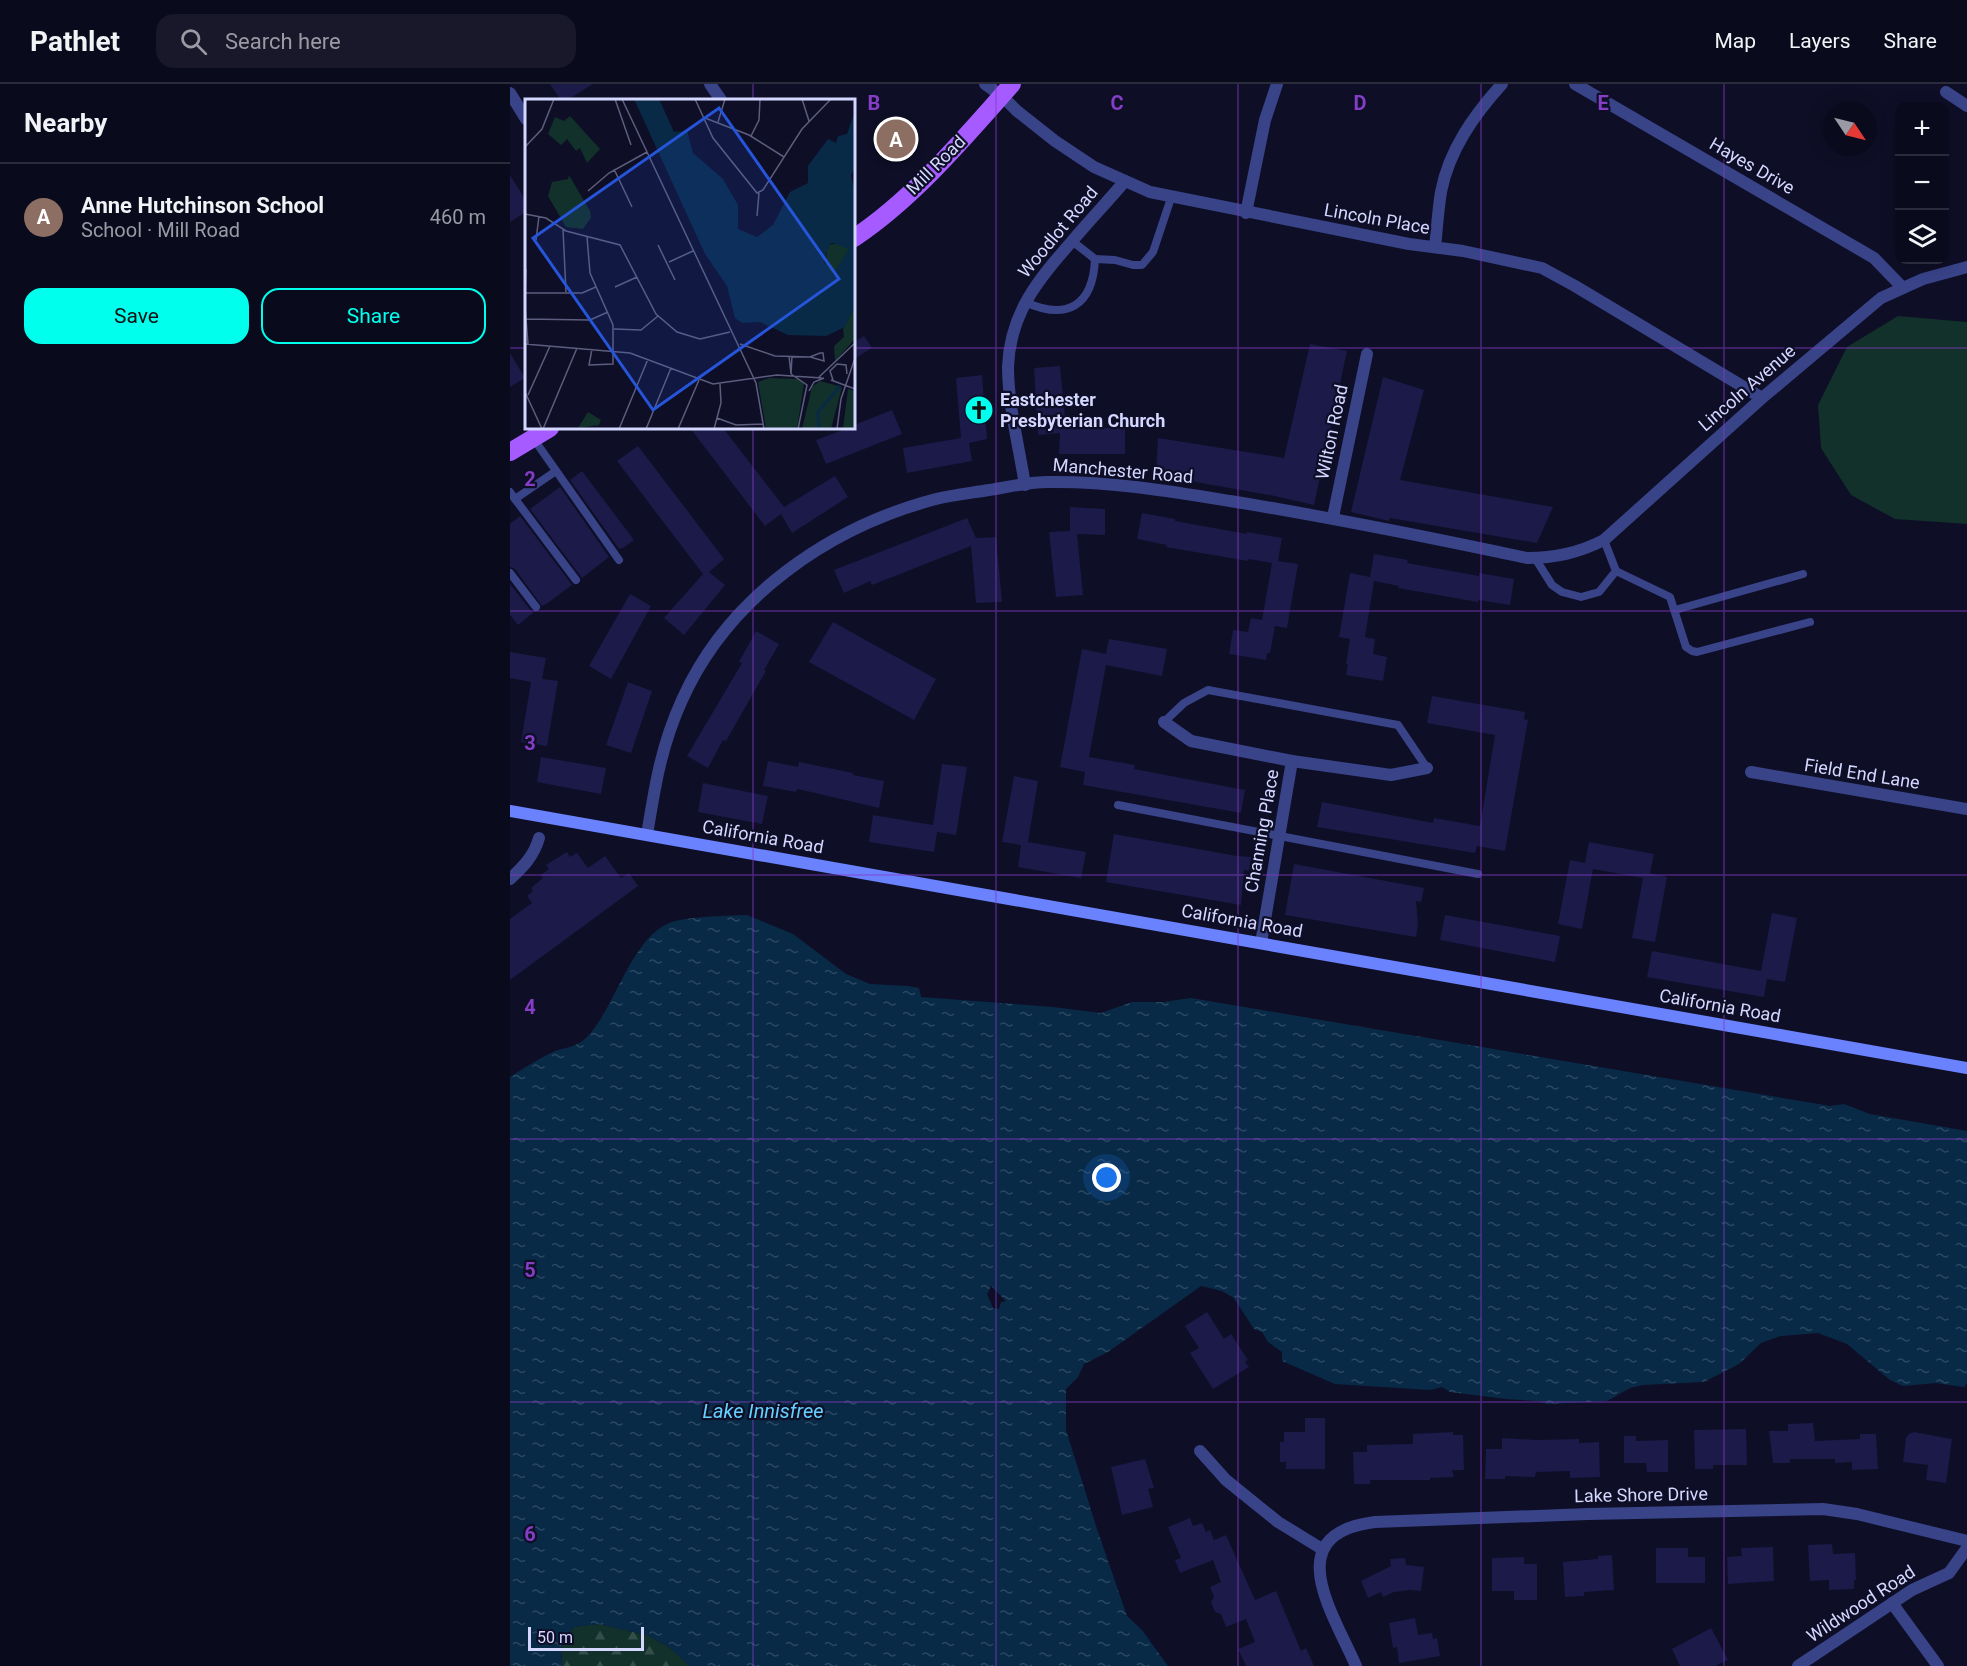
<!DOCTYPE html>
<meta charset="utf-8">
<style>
:root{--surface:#0a0a1d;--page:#18182a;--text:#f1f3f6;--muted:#999aa4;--line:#2a2b3b;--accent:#00ffec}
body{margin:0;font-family:Roboto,sans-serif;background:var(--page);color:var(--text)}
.controls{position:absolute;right:18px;top:18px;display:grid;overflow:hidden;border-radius:12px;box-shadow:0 3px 15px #0003}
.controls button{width:54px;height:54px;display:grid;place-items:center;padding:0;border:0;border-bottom:2px solid var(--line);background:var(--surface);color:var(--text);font:30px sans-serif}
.compass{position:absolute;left:1313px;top:18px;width:54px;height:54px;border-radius:50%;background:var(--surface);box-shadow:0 3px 15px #0003;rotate:125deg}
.scale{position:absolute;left:18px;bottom:15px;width:116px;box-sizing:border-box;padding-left:6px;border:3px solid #d4d7ff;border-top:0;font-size:16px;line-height:21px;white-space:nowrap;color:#d4d7ff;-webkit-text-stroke:4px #0e0e27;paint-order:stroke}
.you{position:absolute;left:597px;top:1094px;width:21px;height:21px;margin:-15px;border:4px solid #fff;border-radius:50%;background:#1a73e8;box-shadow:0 0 0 9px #1a73e833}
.badge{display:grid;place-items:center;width:39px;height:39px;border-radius:50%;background:var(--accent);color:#fff;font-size:20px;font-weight:700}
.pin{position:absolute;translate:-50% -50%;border:3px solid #fff;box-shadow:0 2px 6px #0006}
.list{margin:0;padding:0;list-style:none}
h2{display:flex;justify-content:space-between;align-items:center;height:78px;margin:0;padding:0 24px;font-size:26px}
h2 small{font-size:20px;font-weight:400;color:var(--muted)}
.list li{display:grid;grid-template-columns:39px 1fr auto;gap:18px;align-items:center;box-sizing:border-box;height:108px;padding:0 24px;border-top:2px solid var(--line)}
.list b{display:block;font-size:22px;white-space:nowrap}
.list p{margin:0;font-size:20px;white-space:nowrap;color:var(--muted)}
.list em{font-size:20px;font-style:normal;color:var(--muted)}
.actions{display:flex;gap:12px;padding:18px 24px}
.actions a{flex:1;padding:14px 0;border:2px solid var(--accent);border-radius:18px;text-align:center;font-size:21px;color:var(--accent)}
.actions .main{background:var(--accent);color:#111}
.icon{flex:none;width:33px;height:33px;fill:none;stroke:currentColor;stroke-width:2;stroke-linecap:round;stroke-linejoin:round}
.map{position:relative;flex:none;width:1457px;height:1582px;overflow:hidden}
header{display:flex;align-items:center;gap:36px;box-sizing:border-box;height:84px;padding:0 30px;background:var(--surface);border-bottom:2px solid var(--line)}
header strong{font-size:28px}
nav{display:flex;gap:33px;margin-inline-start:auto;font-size:21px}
.search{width:420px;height:54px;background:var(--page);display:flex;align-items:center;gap:15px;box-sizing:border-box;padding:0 21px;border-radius:18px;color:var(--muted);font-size:22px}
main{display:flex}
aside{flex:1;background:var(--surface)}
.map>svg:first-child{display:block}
.green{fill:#11312a}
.forest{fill:url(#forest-firs)}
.water{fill:url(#water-ripples);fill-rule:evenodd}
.building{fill:#1b1a49}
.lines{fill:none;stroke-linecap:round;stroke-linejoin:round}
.lane{stroke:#384388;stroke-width:8}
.street{stroke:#384388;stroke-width:12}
.secondary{stroke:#6b82ff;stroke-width:12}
.primary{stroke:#a55bff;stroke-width:18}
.grid{fill:none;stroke:#843dc5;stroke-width:1.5;stroke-opacity:0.55}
.labels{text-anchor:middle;stroke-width:4.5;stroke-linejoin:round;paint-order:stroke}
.street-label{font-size:18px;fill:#d4d7ff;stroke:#0e0e27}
.poi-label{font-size:18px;font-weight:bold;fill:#d4d7ff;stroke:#0e0e27;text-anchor:start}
.water-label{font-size:20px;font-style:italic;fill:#62d2ff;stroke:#0e0e27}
.inset-river{fill:none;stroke:#082a46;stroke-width:3}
.inset-road{fill:none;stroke:#5d5e7d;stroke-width:1.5}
.view{fill:#2655da;fill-opacity:0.15;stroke:#2655da;stroke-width:3}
.inset-edge{fill:none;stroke:#d4d7ff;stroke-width:3}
.grid-label{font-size:20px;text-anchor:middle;font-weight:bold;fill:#843dc5;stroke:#0e0e27;stroke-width:4.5;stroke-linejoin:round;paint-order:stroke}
</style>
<header>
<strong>Pathlet</strong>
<div class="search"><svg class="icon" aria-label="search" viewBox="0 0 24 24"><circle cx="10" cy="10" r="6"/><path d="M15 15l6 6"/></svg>Search here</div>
<nav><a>Map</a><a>Layers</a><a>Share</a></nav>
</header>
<main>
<aside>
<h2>Nearby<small></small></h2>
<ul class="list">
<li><span class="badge" style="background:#8d6e63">A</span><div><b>Anne Hutchinson School</b><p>School · Mill Road</p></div><em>460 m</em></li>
</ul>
<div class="actions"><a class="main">Save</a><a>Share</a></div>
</aside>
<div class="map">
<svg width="1457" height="1582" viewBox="0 0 1457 1582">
<defs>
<pattern id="forest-firs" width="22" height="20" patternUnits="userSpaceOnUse" patternTransform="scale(1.5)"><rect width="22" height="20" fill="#11312a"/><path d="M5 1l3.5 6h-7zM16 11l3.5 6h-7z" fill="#334e4a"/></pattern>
<pattern id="water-ripples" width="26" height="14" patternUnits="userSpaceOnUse" patternTransform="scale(1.5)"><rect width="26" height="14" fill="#082a46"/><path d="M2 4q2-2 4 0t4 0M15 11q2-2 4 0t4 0" fill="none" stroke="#2b4862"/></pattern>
</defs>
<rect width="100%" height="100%" fill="#0e0e27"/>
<polygon class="green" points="1388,232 1457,238 1457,440 1385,435 1341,411 1311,364 1308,321 1337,263"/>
<polygon class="forest" points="88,1540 137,1551 160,1564 180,1582 52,1582 51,1559 64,1543"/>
<path class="water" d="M 237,831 L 283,850 L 336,890 L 360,900 L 398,902 L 409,904 L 411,913 L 543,923 L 591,929 L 622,918 L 653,918 L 681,914 L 1320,1022 L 1334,1020 L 1360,1030 L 1457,1047 L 1457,1299 L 1454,1303 L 1426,1299 L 1393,1302 L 1380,1296 L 1337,1260 L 1308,1249 L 1271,1252 L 1251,1259 L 1229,1280 L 1194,1298 L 1133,1301 L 1120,1304 L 1097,1317 L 1037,1320 L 1028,1317 L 996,1315 L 940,1308 L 932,1303 L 920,1306 L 825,1300 L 772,1277 L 772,1268 L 758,1258 L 752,1248 L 744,1245 L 724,1214 L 712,1207 L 691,1202 L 598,1268 L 574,1280 L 568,1293 L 556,1305 L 556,1346 L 587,1445 L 617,1532 L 632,1546 L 658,1582 L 180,1582 L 160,1564 L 137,1551 L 88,1540 L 64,1543 L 51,1559 L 52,1582 L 0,1582 L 0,993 C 15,984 32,972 48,966 C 59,963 68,962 77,953 C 106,923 120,856 159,839 C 177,832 217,832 237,831 ZM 481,1202 L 496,1217 L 491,1218 L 489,1225 L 483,1224 L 477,1210 Z"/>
<g class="building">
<polygon points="40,0 83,0 57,16 51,16"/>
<polygon points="0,91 16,117 16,128 0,138"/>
<polygon points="354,252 362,264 344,275 344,258"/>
<polygon points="800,260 837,267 804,421 765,412 646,391 648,354 774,374"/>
<polygon points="0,269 15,294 0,303"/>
<polygon points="550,282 556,344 615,344 615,370 549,370 550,349 528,351 524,284"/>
<polygon points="472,291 477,355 459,359 462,377 397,389 393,364 451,354 446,294"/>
<polygon points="873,293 914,306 890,396 1043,423 1027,459 880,434 879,437 841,428"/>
<polygon points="382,326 392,350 316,380 306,356 338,344 344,344 344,341"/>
<polygon points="180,344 213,344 274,423 325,392 338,413 282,449 271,430 255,442"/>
<polygon points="128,362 214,475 199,488 215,501 174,551 154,534 193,490 107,377"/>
<polygon points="72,387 124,456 113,464 109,465 60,396"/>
<polygon points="50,403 99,473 72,494 20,425"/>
<polygon points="560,423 595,425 595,451 567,450 573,511 546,513 539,448 560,447"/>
<polygon points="632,429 665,435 665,437 737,450 737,448 772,454 768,477 788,480 777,544 765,542 760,569 757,569 756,576 719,570 723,546 738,548 741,534 752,536 762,479 739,475 738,477 656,463 657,461 627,455"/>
<polygon points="10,432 62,501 35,521 35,520 32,522 5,485 0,483 0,440"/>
<polygon points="457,434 466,454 486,453 492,518 466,519 461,462 362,501 360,497 334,509 324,486"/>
<polygon points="864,470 898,476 897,479 969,492 969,489 1004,495 1000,521 969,516 968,518 888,504 889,502 864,497 855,553 865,555 863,570 877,573 873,597 836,591 838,580 836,580 840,555 829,553 840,489 860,493"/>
<polygon points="0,500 23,529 8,541 0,531"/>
<polygon points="120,510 141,522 101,595 79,582"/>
<polygon points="323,538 426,595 404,636 299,578"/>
<polygon points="246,547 269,560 254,586 256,587 216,657 213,656 198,684 177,672 232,579 229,578"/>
<polygon points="599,555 657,565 652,592 596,581 579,673 625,681 624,685 735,706 731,729 573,701 575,688 550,683 572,565 596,570"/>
<polygon points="0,568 36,574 32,595 48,597 37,662 11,658 21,598 0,594"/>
<polygon points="118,598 142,607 121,669 96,661"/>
<polygon points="922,612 1015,628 1014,635 1018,636 995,767 967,762 965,769 807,743 812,718 923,739 924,734 970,742 985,651 917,639"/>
<polygon points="31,673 96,684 91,710 27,698"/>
<polygon points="258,677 288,683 289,678 343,689 343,691 374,697 369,724 301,708 287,705 286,708 253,702"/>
<polygon points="432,680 457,683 446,751 427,748 424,768 359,758 363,731 423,741"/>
<polygon points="504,692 528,697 518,758 576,768 571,794 508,783 511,761 492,758"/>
<polygon points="193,699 258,712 252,740 188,728"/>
<polygon points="604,750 727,772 741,773 739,787 734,786 731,821 596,798"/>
<polygon points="1079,758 1144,770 1140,789 1157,793 1145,858 1122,854 1133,794 1083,785 1072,845 1048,840 1060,776 1075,779"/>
<polygon points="57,768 60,773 67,769 78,784 95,772 111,794 119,789 128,802 0,896 0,835 22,819 17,812 23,807 21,804 33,794 31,791 39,785 36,781"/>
<polygon points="784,780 914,804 911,818 906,817 908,840 906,853 775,831"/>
<polygon points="1262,829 1287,834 1275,898 1257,895 1254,913 1137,893 1142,867 1251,887"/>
<polygon points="935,831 1050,852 1045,878 930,856"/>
<polygon points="697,1228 714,1255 721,1250 738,1276 735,1278 739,1283 703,1305 680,1269 689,1264 675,1242"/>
<polygon points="795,1334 815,1334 815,1385 776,1385 776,1378 770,1378 770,1358 774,1358 774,1348 795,1348"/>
<polygon points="1303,1339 1305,1357 1350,1355 1350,1350 1366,1350 1368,1385 1342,1386 1342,1378 1325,1379 1325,1375 1280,1375 1280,1379 1263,1379 1259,1347 1278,1347 1278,1340"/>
<polygon points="1236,1345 1237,1381 1203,1381 1203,1385 1185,1385 1184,1346"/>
<polygon points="943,1348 943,1351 953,1351 954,1386 942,1386 944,1393 920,1394 920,1396 860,1396 860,1400 844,1400 843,1368 857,1368 857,1361 903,1360 903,1350"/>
<polygon points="1404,1348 1442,1355 1436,1399 1416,1396 1418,1381 1393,1378 1396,1354 1399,1350"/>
<polygon points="1114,1352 1126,1352 1126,1357 1158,1356 1158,1388 1137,1388 1136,1379 1114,1379"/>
<polygon points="992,1354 1026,1356 1069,1355 1069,1359 1089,1358 1090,1393 1060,1394 1060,1387 1026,1388 1025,1393 995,1392 995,1395 975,1395 976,1365 992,1365"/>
<polygon points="635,1375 644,1404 638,1405 643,1423 612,1431 601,1383"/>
<polygon points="680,1434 683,1442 692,1439 696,1448 700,1446 704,1456 716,1451 745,1516 766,1507 791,1567 796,1564 804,1582 736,1582 728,1565 745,1558 736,1535 716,1543 711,1530 705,1528 701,1518 704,1513 700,1503 711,1498 703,1476 670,1489 665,1476 671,1474 658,1443"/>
<polygon points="1322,1460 1323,1470 1345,1469 1346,1496 1344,1496 1344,1505 1319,1506 1319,1496 1300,1497 1298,1461"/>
<polygon points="1263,1463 1264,1497 1218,1500 1217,1473 1232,1472 1231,1464"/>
<polygon points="1146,1464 1178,1464 1178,1473 1195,1473 1195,1499 1146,1499"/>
<polygon points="1102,1471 1104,1506 1074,1508 1074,1512 1055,1513 1053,1478 1088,1475 1088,1472"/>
<polygon points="1014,1473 1014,1480 1027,1480 1027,1516 1004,1516 1004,1507 982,1507 982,1474"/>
<polygon points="895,1474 896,1481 914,1483 911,1507 900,1506 884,1508 873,1513 871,1508 858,1514 851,1497 881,1482 880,1475"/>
<polygon points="905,1534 908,1551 922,1549 923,1555 927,1554 930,1572 889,1579 887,1563 883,1564 879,1539"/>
<polygon points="1201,1544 1218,1576 1205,1582 1170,1582 1162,1565"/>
</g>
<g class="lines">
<g class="lane">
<polyline points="562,157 585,175 605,176 623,181 632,181 643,168 661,114"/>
<path d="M 515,218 C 557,237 583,222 585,175"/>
<polyline points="23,354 109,476"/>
<polyline points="0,408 5,415 46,387"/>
<polyline points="5,415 66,496"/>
<polyline points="1025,474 1042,501 1052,508 1071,513 1089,508 1106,487 1094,456"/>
<polyline points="1106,487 1160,513 1176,563 1182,567 1187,568 1300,538"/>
<polyline points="0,489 26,523"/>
<polyline points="1165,526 1293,490"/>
<polyline points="654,638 674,619 698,606 888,641 917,684"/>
<polyline points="608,721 968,790"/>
</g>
<g class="street">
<polyline points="200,0 211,16"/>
<polyline points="475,0 492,12 507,27 545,57 584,83 640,108 899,160 953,167 1032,184 1065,202 1252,314"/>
<polyline points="1065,0 1364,174 1393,204"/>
<polyline points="1436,8 1457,22"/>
<polyline points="0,9 16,35"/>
<polyline points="736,129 755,36 767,0"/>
<path d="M 925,163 C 927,145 928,126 931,108 C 939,66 964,31 992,0"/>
<path d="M 515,401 C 509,363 498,320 498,283 C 500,228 529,195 563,156 C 580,136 598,117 615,97"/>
<polyline points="823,433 857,270"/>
<polyline points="654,638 681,657 782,677 881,691 917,684"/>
<polyline points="1241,688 1457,725"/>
<path d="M 137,751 C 145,702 151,662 172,616 C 218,513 319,443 426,415 C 443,411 461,409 479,406 C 498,403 518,398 538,398 C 599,397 659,407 720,417 C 819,433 918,453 1017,474 C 1045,474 1068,469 1094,456 L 1252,314 L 1371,214 L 1413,195 L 1457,183"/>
<path d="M 0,795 C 13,783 24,772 29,754"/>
<polyline points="751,859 782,677"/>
<polyline points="690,1367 716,1396 768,1438 812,1465"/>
<polyline points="1382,1519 1428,1582"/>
<path d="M 846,1582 C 822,1527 769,1450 865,1438 L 1078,1430 L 1313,1425 L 1347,1430 L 1457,1457"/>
<polyline points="1288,1582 1402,1506 1439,1489 1457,1464"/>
</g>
<polyline class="secondary" points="0,727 1457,984"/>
<g class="primary">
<path d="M 344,154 C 404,114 455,53 502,0"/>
<polyline points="0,368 40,344"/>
</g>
</g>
<path class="grid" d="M 243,0 L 243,16M 486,0 L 486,1582M 728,0 L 728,1582M 971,0 L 971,1582M 1214,0 L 1214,1582M 0,264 L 16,264M 344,264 L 1457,264M 243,344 L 243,1582M 0,527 L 1457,527M 0,791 L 1457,791M 0,1055 L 1457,1055M 0,1318 L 1457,1318"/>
<defs>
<g id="church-disc" transform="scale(1.5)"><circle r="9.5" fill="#00ffec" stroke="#0e0e27"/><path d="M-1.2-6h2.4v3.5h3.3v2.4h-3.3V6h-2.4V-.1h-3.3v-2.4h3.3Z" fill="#111"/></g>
</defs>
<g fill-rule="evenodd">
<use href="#church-disc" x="469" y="326"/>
</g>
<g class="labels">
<g class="street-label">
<text transform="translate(426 81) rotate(-45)" y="6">Mill Road</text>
<text transform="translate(1242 82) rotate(30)" y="6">Hayes Drive</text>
<text transform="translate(867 135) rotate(10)" y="6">Lincoln Place</text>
<text transform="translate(548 148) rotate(-50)" y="6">Woodlot Road</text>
<text transform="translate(1237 304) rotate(-41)" y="6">Lincoln Avenue</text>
<text transform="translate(822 348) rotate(-78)" y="6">Wilton Road</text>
<text transform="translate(613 387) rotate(5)" y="6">Manchester Road</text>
<text transform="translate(1352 690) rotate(9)" y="6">Field End Lane</text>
<text transform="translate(752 747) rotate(-80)" y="6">Channing Place</text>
<text transform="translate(253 753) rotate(10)" y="6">California Road</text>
<text transform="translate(732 837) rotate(10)" y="6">California Road</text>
<text transform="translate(1210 922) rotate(10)" y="6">California Road</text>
<text transform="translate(1131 1411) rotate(-1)" y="6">Lake Shore Drive</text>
<text transform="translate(1351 1520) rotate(-33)" y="6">Wildwood Road</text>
</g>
<g class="poi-label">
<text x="490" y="322">Eastchester<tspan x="490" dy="21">Presbyterian Church</tspan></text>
</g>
<g class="water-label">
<text x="253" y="1334">Lake Innisfree</text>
</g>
</g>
<g transform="translate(15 15)">
<rect width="330" height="330" fill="#0e0e27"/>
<path d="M 45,17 L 75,50 L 62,64 L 55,49 L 51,52 L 42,40 L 36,46 L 23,35 L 30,18 L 39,22 ZM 44,76 L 65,112 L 66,119 L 58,130 L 41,128 L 23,97 L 27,83 L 43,80 ZM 244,279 L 272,280 L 279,284 L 272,330 L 241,330 L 233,283 ZM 295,282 L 317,288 L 306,330 L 277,330 L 287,288 ZM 323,290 L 330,292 L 330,330 L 318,330 ZM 63,313 L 76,321 L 74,326 L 53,329 Z" fill="#11312a"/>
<path d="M 314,144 L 324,150 L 312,173 L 305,176 L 300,167 L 302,151 L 304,146 ZM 330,207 L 330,240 L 310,262 L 309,247 L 319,238 L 318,230 ZM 243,284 L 263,291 L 273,285 L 277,288 L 267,321 L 269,330 L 243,330 L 239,291 ZM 289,292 L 291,310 L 299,304 L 305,307 L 308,302 L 305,330 L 280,330 Z" fill="#11312a"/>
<path d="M 109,0 L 134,0 L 149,33 L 162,32 L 168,54 L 198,80 L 213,106 L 213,130 L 232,138 L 248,126 L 265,93 L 283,84 L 283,67 L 303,40 L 311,44 L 313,37 L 322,35 L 330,12 L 330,68 L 326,76 L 330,94 L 330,207 L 320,228 L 301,237 L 263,236 L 235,223 L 217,224 L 210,219 L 202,187 L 180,155 ZM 308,144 L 324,150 L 307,176 L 299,163 L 304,146 Z" fill="#082a46" fill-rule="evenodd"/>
<path class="inset-river" d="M 294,330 L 293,313 L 315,287"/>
<path class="inset-road" d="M 90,0 L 106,46M 97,0 L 231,284 L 239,330M 170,0 L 188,39 L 232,94 L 238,91 L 277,30 L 306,0M 277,0 L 284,22M 180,19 L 224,36 L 259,58M 193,23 L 200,0M 226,37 L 234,21 L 235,0M 0,48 L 17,30 L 29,0M 89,70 L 107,108M 63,92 L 84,74 L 122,53M 0,115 L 21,119 L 41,132 L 95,146 L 131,215 L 152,233 L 175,240 L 205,233M 232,117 L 234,94M 38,130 L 41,193M 62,138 L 65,174 L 88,226 L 88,265 L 64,266 L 67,250M 11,141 L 14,117M 133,146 L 150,181M 144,163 L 168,152M 90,188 L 112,178M 1,194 L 57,194 L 71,188M 0,198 L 1,170M 0,207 L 3,245M 1,220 L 65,221 L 83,213M 89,230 L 116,231 L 133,217M 0,245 L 105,254 L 188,285 L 252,276 L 297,279M 215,245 L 250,257 L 285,258M 298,254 L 299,262 L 285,258 L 295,254 ZM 264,257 L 266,275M 266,275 L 267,257M 266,275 L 282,286 L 273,330M 294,278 L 330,244M 306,281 L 330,290M 308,281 L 305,272 L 312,265 L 321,266 L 322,275M 284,292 L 289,283 L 299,279M 0,293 L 17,330M 3,296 L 25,247M 192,319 L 211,326 L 238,325M 18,330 L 52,249M 94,330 L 123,260M 121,330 L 146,269M 153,330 L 174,281M 189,330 L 196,304 L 195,285M 312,330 L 316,300 L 330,259"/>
<path class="view" d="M 194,9 L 314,180 L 128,311 L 8,139 Z"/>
<rect width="330" height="330" class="inset-edge"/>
</g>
<g class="grid-label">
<text x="364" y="26">B</text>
<text x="607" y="26">C</text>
<text x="850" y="26">D</text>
<text x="1093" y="26">E</text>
<text x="20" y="402">2</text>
<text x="20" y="666">3</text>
<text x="20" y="930">4</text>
<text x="20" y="1193">5</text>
<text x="20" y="1457">6</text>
</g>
</svg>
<div class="controls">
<button>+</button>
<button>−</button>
<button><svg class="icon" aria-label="layers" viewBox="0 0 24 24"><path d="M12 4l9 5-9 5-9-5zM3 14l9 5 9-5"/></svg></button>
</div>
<svg class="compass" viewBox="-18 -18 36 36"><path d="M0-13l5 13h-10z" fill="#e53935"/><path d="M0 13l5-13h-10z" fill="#999aa4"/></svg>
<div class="scale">50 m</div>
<div class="you"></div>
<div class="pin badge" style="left:386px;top:55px;background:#8d6e63">A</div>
</div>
</main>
